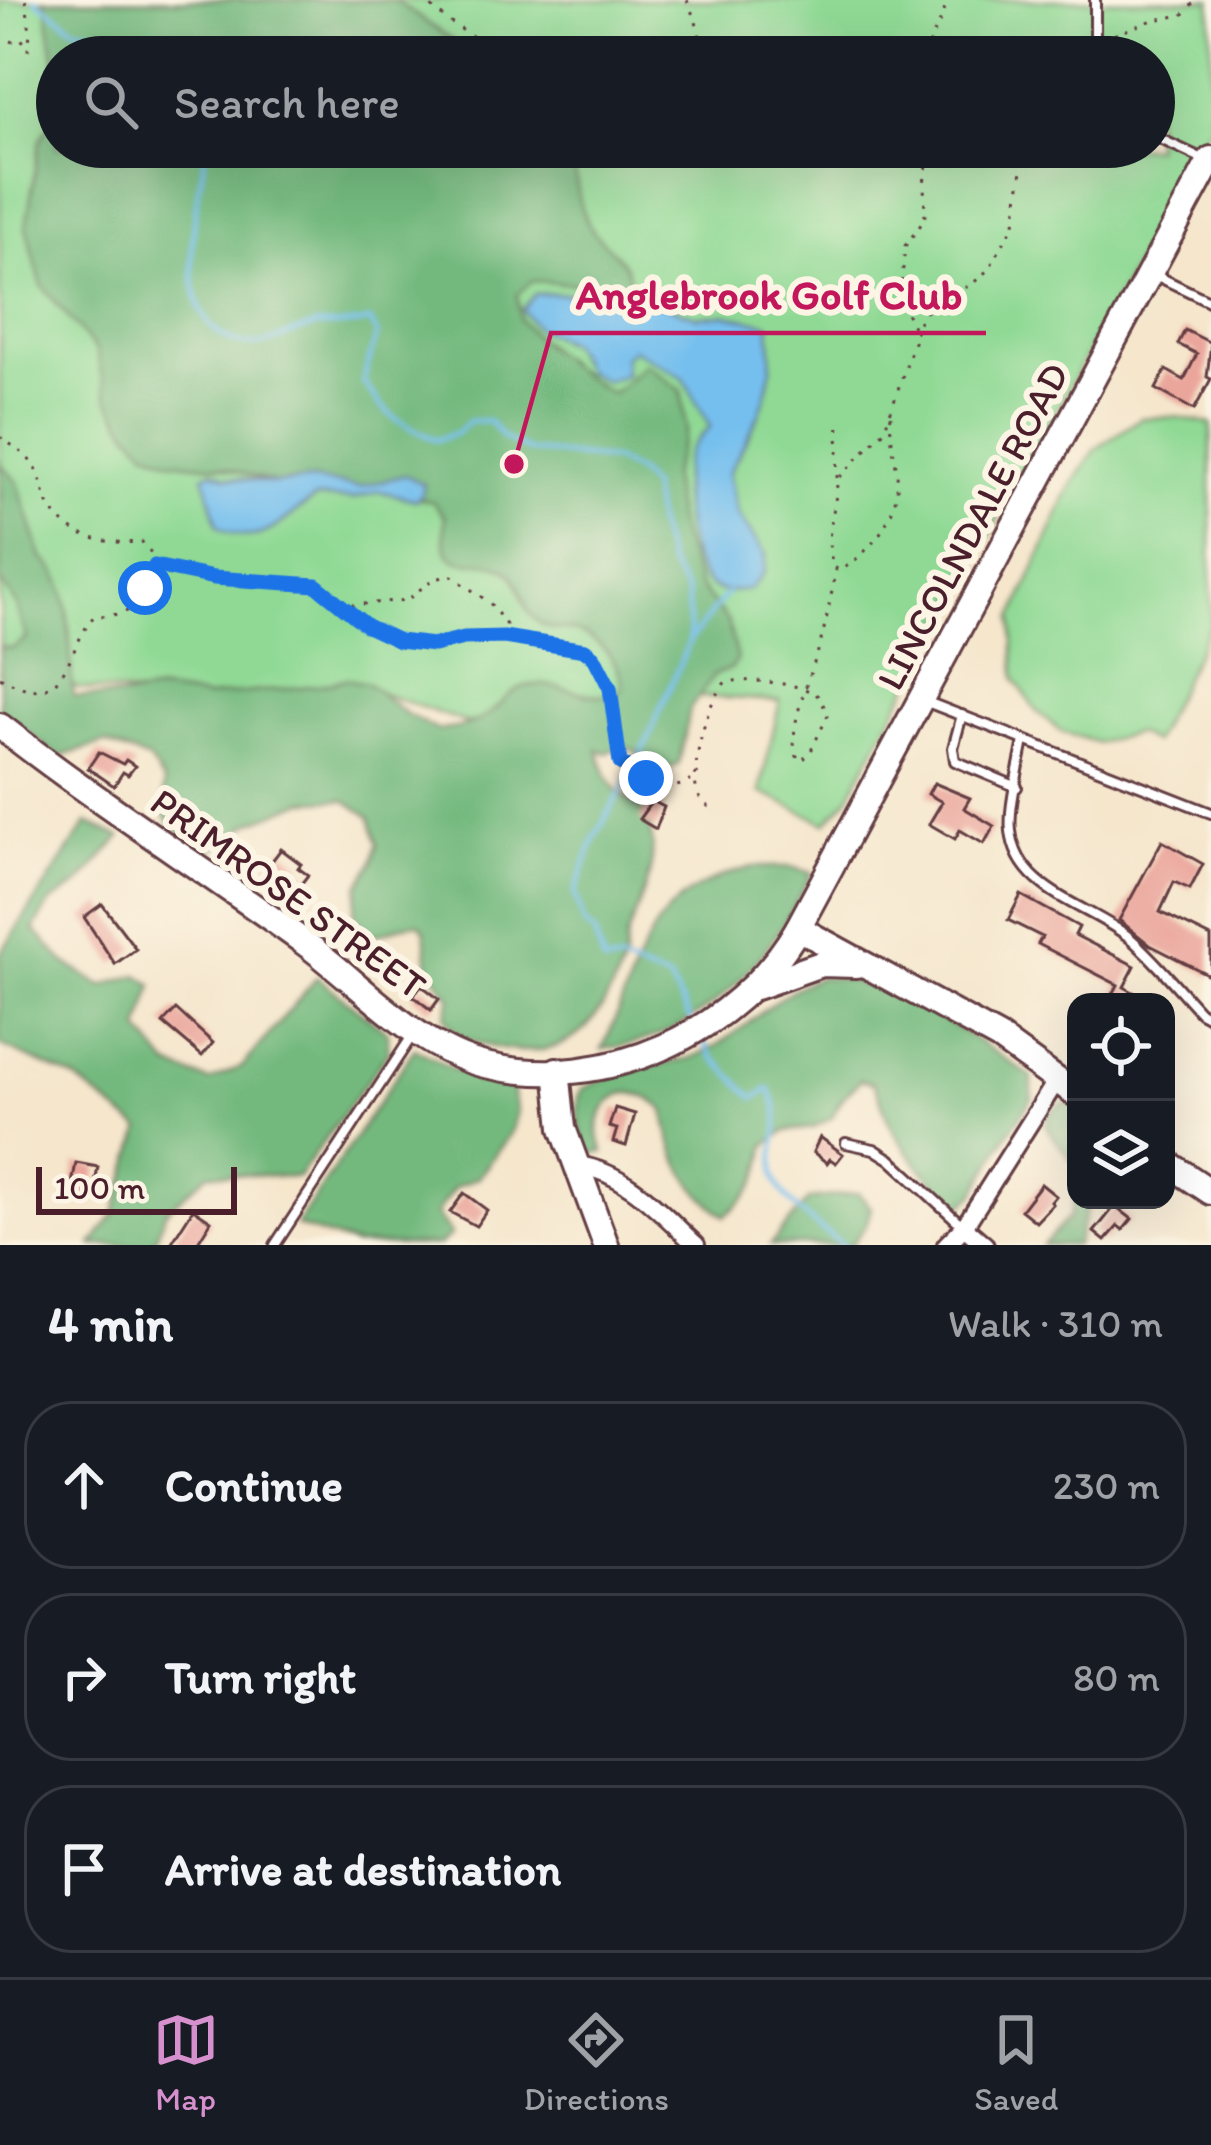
<!DOCTYPE html>
<meta charset="utf-8">
<style>
:root{--surface:#171b24;--page:#242831;--text:#f1f3f6;--muted:#9ea1a6;--line:#363941;--accent:#d690ce}
body{margin:0;font-family:Itim,sans-serif;background:var(--page);color:var(--text)}
.controls{position:absolute;right:36px;bottom:36px;display:grid;overflow:hidden;border-radius:24px;box-shadow:0 12px 48px #0002}
.controls button{width:108px;height:108px;display:grid;place-items:center;padding:0;border:0;border-bottom:3px solid var(--line);background:var(--surface);color:var(--text);font:60px sans-serif}
.scale{position:absolute;left:36px;bottom:30px;width:201px;box-sizing:border-box;padding-left:12px;border:6px solid #4a1f2b;border-top:0;font-size:33px;line-height:42px;white-space:nowrap;color:#4a1f2b;-webkit-text-stroke:9px #fcf5e5;paint-order:stroke}
.stop{position:absolute;width:36px;height:36px;margin:-27px;border:9px solid #1a73e8;border-radius:50%;background:#fff}
.stop.end{background:#1a73e8;border-color:#fff;box-shadow:0 3px 12px #0008}
.list{margin:0;padding:0;list-style:none}
h2{display:flex;justify-content:space-between;align-items:center;height:156px;margin:0;padding:0 48px;font-size:51px}
h2 small{font-size:39px;font-weight:400;color:var(--muted)}
.list li{display:grid;grid-template-columns:78px 1fr auto;gap:36px;align-items:center;box-sizing:border-box;height:168px;margin:0 24px 24px;padding:0 24px;border:3px solid var(--line);border-radius:48px}
.list b{display:block;font-size:45px;white-space:nowrap}
.list em{font-size:39px;font-style:normal;color:var(--muted)}
.icon{flex:none;width:66px;height:66px;fill:none;stroke:currentColor;stroke-width:2;stroke-linecap:round;stroke-linejoin:round}
.map{position:relative;flex:none;width:1211px;height:1245px;overflow:hidden}
.search{position:absolute;background:var(--surface);box-shadow:0 12px 48px #0002;left:36px;right:36px;top:36px;height:132px;display:flex;align-items:center;gap:30px;box-sizing:border-box;padding:0 42px;border-radius:66px;color:var(--muted);font-size:45px}
.sheet{height:732px;background:var(--surface)}
nav{display:flex;justify-content:space-around;align-items:center;box-sizing:border-box;height:168px;border-top:3px solid var(--line);background:var(--surface);font-size:33px;color:var(--muted)}
nav a{display:grid;justify-items:center;gap:6px}
nav .on{color:var(--accent)}
.map>svg:first-child{display:block}
.green{fill:#8fd994;stroke:#6c7c60;stroke-width:3;fill-rule:evenodd}
.forest{fill:#73b97e;stroke:#5e6c54;stroke-width:3}
.water{fill:#75bfee;stroke:#606f8c;stroke-width:3}
.lines{fill:none;stroke-linecap:round;stroke-linejoin:round}
.stream{stroke:#75bfee;stroke-width:4.5}
.building{fill:#eba69c}
.lane-casing{stroke:#643d43;stroke-width:14}
.street-casing{stroke:#643d43;stroke-width:22}
.secondary-casing{stroke:#643d43;stroke-width:30}
.primary-casing{stroke:#643d43;stroke-width:30}
.path{stroke:#643d43;stroke-width:3;stroke-dasharray:3 9;stroke-linecap:butt}
.lane{stroke:#fff;stroke-width:8}
.street{stroke:#fff;stroke-width:16}
.secondary{stroke:#fff;stroke-width:24}
.primary{stroke:#fff;stroke-width:24}
.route{stroke:#1a73e8;stroke-width:15}
.labels{text-anchor:middle;stroke-width:12;stroke-linejoin:round;paint-order:stroke}
.street-label{font-size:39px;fill:#4a1f2b;stroke:#fcf5e5}
.leader{fill:none;stroke:#c2185b;stroke-width:4.5}
.callout-dot{fill:#c2185b;stroke:#fcf5e5;stroke-width:4.5}
.callout-label{font-size:42px;text-anchor:middle;font-weight:bold;fill:#c2185b;stroke:#fcf5e5;stroke-width:12;stroke-linejoin:round;paint-order:stroke}
</style>
<div class="map">
<svg width="1211" height="1245" viewBox="0 0 1211 1245">
<rect width="100%" height="100%" fill="#fcf5e5"/>
<filter id="ink" filterUnits="userSpaceOnUse"><feTurbulence type="fractalNoise" baseFrequency=".00833" numOctaves="2"/><feDisplacementMap in="SourceGraphic" scale="24" xChannelSelector="R" yChannelSelector="G"/><feConvolveMatrix kernelMatrix="1 2 1 2 8 2 1 2 1" color-interpolation-filters="sRGB"/></filter>
<filter id="wash" filterUnits="userSpaceOnUse"><feTurbulence type="fractalNoise" baseFrequency=".004" numOctaves="4" result="noise"/><feDisplacementMap in="SourceGraphic" scale="48" xChannelSelector="R" yChannelSelector="G"/><feGaussianBlur stdDeviation="2.7" result="paint"/><feColorMatrix in="noise" values="0 0 0 0 0 0 0 0 0 0 0 0 0 0 0 0 0 1.4 0 .05"/><feComposite in="paint" operator="in"/></filter>
<g filter="url(#wash)">
<rect width="100%" height="100%" fill="#f5e6cc"/>
<g class="green">
<path d="M 0,0 L 1211,0 L 1211,123 L 849,797 L 826,823 L 760,792 L 780,701 L 707,697 L 567,702 L 467,723 L 352,683 L 238,705 L 40,684 L 0,666 ZM 57,57 L 1154,57 L 1154,147 L 57,147 Z"/>
<polygon points="1177,417 1211,424 1211,623 1153,742 1135,733 1098,743 1062,732 1037,712 1015,679 1013,619 1070,488 1096,449 1141,418"/>
</g>
<g class="forest">
<polygon points="45,0 394,0 476,57 57,57 57,75"/>
<path d="M 57,110 L 57,147 L 565,148 L 570,155 C 579,182 576,207 593,231 C 607,251 632,260 629,287 L 532,281 L 517,295 L 520,320 C 536,340 590,385 613,393 L 645,364 L 681,390 L 686,429 L 671,476 L 677,523 L 699,586 L 728,622 L 737,660 L 732,668 L 714,675 L 690,709 L 679,764 L 662,772 C 639,760 633,736 607,753 L 598,750 C 602,760 605,776 612,784 C 623,799 644,805 649,824 C 661,862 641,897 629,931 C 624,943 627,956 622,967 C 596,1034 561,1064 489,1046 C 470,1042 452,1035 445,1016 L 451,998 L 429,968 L 425,932 L 420,924 C 400,921 390,935 372,935 L 354,914 L 359,885 L 373,862 L 378,843 L 370,817 L 345,800 L 305,801 L 250,823 L 209,853 L 201,850 L 171,826 L 163,811 L 164,783 L 149,760 L 105,743 L 59,757 L 0,710 L 0,646 L 11,649 L 27,639 L 17,605 L 0,581 L 0,463 L 17,481 L 42,558 C 78,582 66,658 74,696 L 122,697 L 161,691 L 206,697 L 320,685 L 346,679 L 367,683 L 405,713 L 437,730 C 454,729 471,726 485,717 C 499,709 506,693 523,687 C 556,677 586,704 619,692 L 623,684 C 618,660 599,638 574,631 C 560,628 550,631 538,622 C 518,607 525,580 503,568 C 476,553 437,582 445,517 L 433,502 L 369,486 L 360,491 L 280,485 L 223,467 L 172,461 L 146,450 L 127,429 L 107,397 L 96,350 L 42,286 L 26,227 L 40,141 Z"/>
<polygon points="87,823 121,837 79,884 50,903 34,929 64,962 102,986 138,975 153,985 140,1030 169,1066 209,1081 243,1066 317,977 388,1033 388,1052 298,1177 209,1173 166,1211 153,1245 92,1245 114,1215 141,1130 76,1079 0,1045 0,954"/>
<path d="M 753,867 L 791,867 L 812,873 C 769,960 706,1038 602,1049 C 646,958 640,894 753,867 Z"/>
<path d="M 820,977 C 893,979 973,1037 1032,1077 L 1032,1099 L 1005,1138 L 975,1194 L 963,1205 L 956,1205 C 933,1182 908,1156 892,1128 C 884,1115 882,1098 873,1083 L 861,1079 L 840,1101 L 832,1118 L 812,1128 L 786,1131 L 766,1145 C 763,1178 751,1196 725,1216 C 688,1188 670,1155 665,1110 C 648,1096 624,1082 607,1106 C 602,1113 597,1124 598,1133 C 599,1140 602,1145 604,1152 L 590,1154 C 579,1139 574,1105 582,1089 C 599,1081 617,1073 636,1069 C 662,1063 686,1063 709,1050 C 750,1028 776,992 820,977 Z"/>
<polygon points="415,1048 452,1069 510,1082 517,1111 511,1133 479,1177 455,1187 436,1214 451,1235 439,1245 355,1245 296,1226"/>
<polygon points="1063,1103 1076,1107 1076,1167 1046,1126 1048,1114"/>
<polygon points="1076,1191 1076,1200 1090,1200 1076,1245 1043,1245 1070,1216"/>
<polygon points="858,1193 871,1208 866,1225 851,1245 770,1245 809,1199"/>
</g>
<g class="water">
<path d="M 632,293 L 697,317 L 724,314 L 769,324 C 780,387 757,420 728,474 L 737,514 L 766,555 L 764,572 L 750,589 C 734,592 717,595 705,581 C 685,556 675,477 690,449 C 694,442 704,434 710,427 L 683,377 L 633,349 L 624,357 L 625,375 L 606,381 L 586,372 L 570,344 L 535,327 L 522,310 L 535,294 Z"/>
<path d="M 213,471 L 227,477 L 274,483 L 312,480 L 359,487 L 405,475 L 424,484 L 422,494 L 416,500 L 379,491 L 353,499 L 316,498 C 283,518 260,554 218,526 L 204,475 Z"/>
</g>
<g class="lines">
<g class="stream">
<polyline points="35,0 75,28 143,39 167,57"/>
<path d="M 207,147 C 197,198 165,332 245,344 C 271,348 291,330 316,326 C 335,324 351,327 370,321 L 377,334 L 363,381 C 385,417 399,422 436,440 L 457,433 L 469,421 L 489,421 L 503,438 L 529,451 L 614,460 L 638,473 L 651,488 L 657,526 L 669,565 L 687,593 L 690,640"/>
<polyline points="636,767 690,640 727,593"/>
<polyline points="628,779 595,837 575,893 584,923 594,933 604,964 620,962 669,980 690,1019"/>
<path d="M 700,1034 L 712,1056 L 754,1098 L 769,1089 C 788,1121 769,1147 775,1176 C 782,1203 822,1230 843,1245"/>
</g>
</g>
<g id="blocks">
<g class="building">
<polygon points="1185,330 1211,343 1207,377 1211,379 1194,410 1156,389 1166,370 1184,380 1197,354 1178,344"/>
<polygon points="99,752 123,764 126,760 135,766 128,775 123,772 114,786 88,768"/>
<polygon points="934,783 970,798 964,808 994,826 984,844 960,830 955,839 929,824 942,802 928,794"/>
<polygon points="652,801 664,807 656,829 639,819"/>
<polygon points="1162,841 1203,864 1190,889 1174,882 1160,912 1211,937 1211,976 1150,945 1119,920"/>
<polygon points="281,849 301,864 298,868 308,875 298,888 268,866"/>
<polygon points="1021,895 1079,927 1075,935 1135,966 1124,987 1152,1002 1109,1002 1118,985 1038,944 1042,937 1008,920"/>
<polygon points="102,904 136,949 115,964 84,917"/>
<polygon points="421,985 439,999 431,1010 413,996"/>
<polygon points="176,1009 213,1043 202,1056 163,1023"/>
<polygon points="615,1108 635,1114 626,1146 613,1142 617,1129 609,1127"/>
<polygon points="820,1137 843,1154 836,1163 830,1159 827,1163 813,1152"/>
<polygon points="76,1163 98,1167 92,1199 70,1195"/>
<polygon points="1041,1184 1056,1196 1051,1202 1053,1204 1036,1222 1021,1210"/>
<polygon points="464,1193 487,1210 476,1226 450,1212"/>
<polygon points="1115,1206 1132,1219 1123,1230 1118,1226 1105,1241 1094,1232"/>
<polygon points="193,1209 211,1221 196,1245 170,1245"/>
</g>
</g>
</g>
<g filter="url(#ink)">
<use href="#blocks" fill-opacity="0" stroke="#643d43" stroke-width="3"/>
<g class="lines">
<g class="lane-casing">
<g id="lane">
<polyline points="1095,57 1095,0"/>
<polyline points="1154,136 1203,159"/>
<polyline points="1153,274 1211,302"/>
<polyline points="927,702 1211,813"/>
<polyline points="962,715 953,748 955,761 1017,787"/>
<path d="M 1024,740 C 1020,765 1008,807 1011,831 C 1017,892 1090,905 1130,938 C 1155,960 1177,987 1200,1012 L 1211,1018"/>
<polyline points="846,1143 874,1149 890,1159 963,1226"/>
<polyline points="275,1245 412,1036"/>
</g>
</g>
<g class="street-casing">
<g id="street">
<path d="M 578,1165 C 628,1173 660,1212 696,1245"/>
<polyline points="964,1227 985,1245"/>
<polyline points="946,1245 964,1227 1057,1080"/>
</g>
</g>
<g class="secondary-casing">
<g id="secondary">
<path d="M 0,726 C 98,803 204,869 305,943 C 360,983 417,1049 485,1065 C 606,1094 737,1033 798,928"/>
<polyline points="557,1070 563,1128 606,1245"/>
</g>
</g>
<g class="primary-casing">
<g id="primary">
<polyline points="756,987 821,964 856,965"/>
<polyline points="1076,1094 999,1038 798,928 1211,159"/>
<polyline points="1166,1162 1211,1192"/>
</g>
</g>
<g class="path">
<polyline points="26,0 30,33 27,58"/>
<polyline points="422,0 451,23 506,57"/>
<polyline points="687,0 699,30 702,57"/>
<polyline points="0,36 18,44 29,36"/>
<polyline points="1103,39 1153,20 1183,15 1196,0"/>
<path d="M 928,57 C 928,36 944,21 947,0"/>
<polyline points="1074,57 1075,46 1082,39"/>
<polyline points="698,147 703,167"/>
<polyline points="913,327 900,300 905,246 925,219 924,183 930,147"/>
<path d="M 891,415 C 889,436 895,454 897,474 C 901,514 873,550 841,570 L 835,568 C 821,540 837,510 837,480 L 884,431 L 917,333 L 914,328 L 932,303 L 971,285 L 989,269 L 1015,223 L 1025,147"/>
<path d="M 0,437 C 13,446 28,455 36,469 C 42,480 43,494 49,506 C 69,540 107,544 142,542 L 156,559 C 144,601 140,616 94,616 C 62,656 68,716 0,677"/>
<polyline points="837,478 839,420"/>
<polyline points="155,565 214,578 317,585 339,604"/>
<path d="M 504,637 L 506,625 L 490,603 L 452,576 L 433,579 L 407,600 L 340,606 L 367,626 L 399,641 L 434,645 L 464,638 L 504,637 L 585,650 L 603,670 L 611,688 L 620,763 C 642,779 679,801 698,772"/>
<path d="M 709,807 C 704,802 699,799 697,792 C 690,770 707,698 726,682 C 744,678 804,683 818,696 C 822,700 825,710 828,715 L 809,755 L 800,761 C 781,738 813,672 820,644 C 827,620 831,595 836,570"/>
</g>
<use href="#lane" class="lane"/>
<use href="#street" class="street"/>
<use href="#secondary" class="secondary"/>
<use href="#primary" class="primary"/>
</g>
</g>
<g class="lines" filter="url(#ink)">
<polyline class="route" points="145,588 155,566 214,578 316,585 367,626 399,641 434,645 464,638 504,637 585,650 594,657 610,688 620,763 646,778"/>
</g>
<g class="labels">
<g class="street-label">
<text transform="translate(972 526) rotate(-62)" y="14">LINCOLNDALE ROAD</text>
<text transform="translate(289 893) rotate(36)" y="14">PRIMROSE STREET</text>
</g>
</g>
<path class="leader" d="M514 464L551 333H986"/>
<circle class="callout-dot" cx="514" cy="464" r="12"/>
<g class="callout-label">
<text x="769" y="309">Anglebrook Golf Club</text>
</g>
</svg>
<div class="controls">
<button><svg class="icon" aria-label="locate" viewBox="0 0 24 24"><circle cx="12" cy="12" r="6"/><path d="M12 2v4M12 18v4M2 12h4M18 12h4"/></svg></button>
<button><svg class="icon" aria-label="layers" viewBox="0 0 24 24"><path d="M12 4l9 5-9 5-9-5zM3 14l9 5 9-5"/></svg></button>
</div>
<div class="scale">100 m</div>
<div class="stop" style="left:145px;top:588px"></div>
<div class="stop end" style="left:646px;top:778px"></div>
<div class="search"><svg class="icon" aria-label="search" viewBox="0 0 24 24"><circle cx="10" cy="10" r="6"/><path d="M15 15l6 6"/></svg>Search here</div>
</div>
<section class="sheet">
<h2>4 min<small>Walk · 310 m</small></h2>
<ul class="list">
<li><svg class="icon" aria-label="ahead" viewBox="0 0 24 24"><path d="M12 20V5M6 11l6-6 6 6"/></svg><div><b>Continue</b></div><em>230 m</em></li>
<li><svg class="icon" aria-label="right" viewBox="0 0 24 24"><path d="M7 20v-9h11M14 6l5 5-5 5"/></svg><div><b>Turn right</b></div><em>80 m</em></li>
<li><svg class="icon" aria-label="arrive" viewBox="0 0 24 24"><path d="M6 21V4h12l-3 4 3 4H6"/></svg><div><b>Arrive at destination</b></div></li>
</ul>
</section>
<nav>
<a class="on"><svg class="icon" aria-label="map" viewBox="0 0 24 24"><path d="M3 6l6-2 6 2 6-2v14l-6 2-6-2-6 2zM9 4v14M15 6v14"/></svg>Map</a>
<a><svg class="icon" aria-label="directions" viewBox="0 0 24 24"><path d="M12 3l9 9-9 9-9-9zM9 14v-3h6M13 9l2 2-2 2"/></svg>Directions</a>
<a><svg class="icon" aria-label="saved" viewBox="0 0 24 24"><path d="M7 4h10v16l-5-4-5 4z"/></svg>Saved</a>
</nav>
